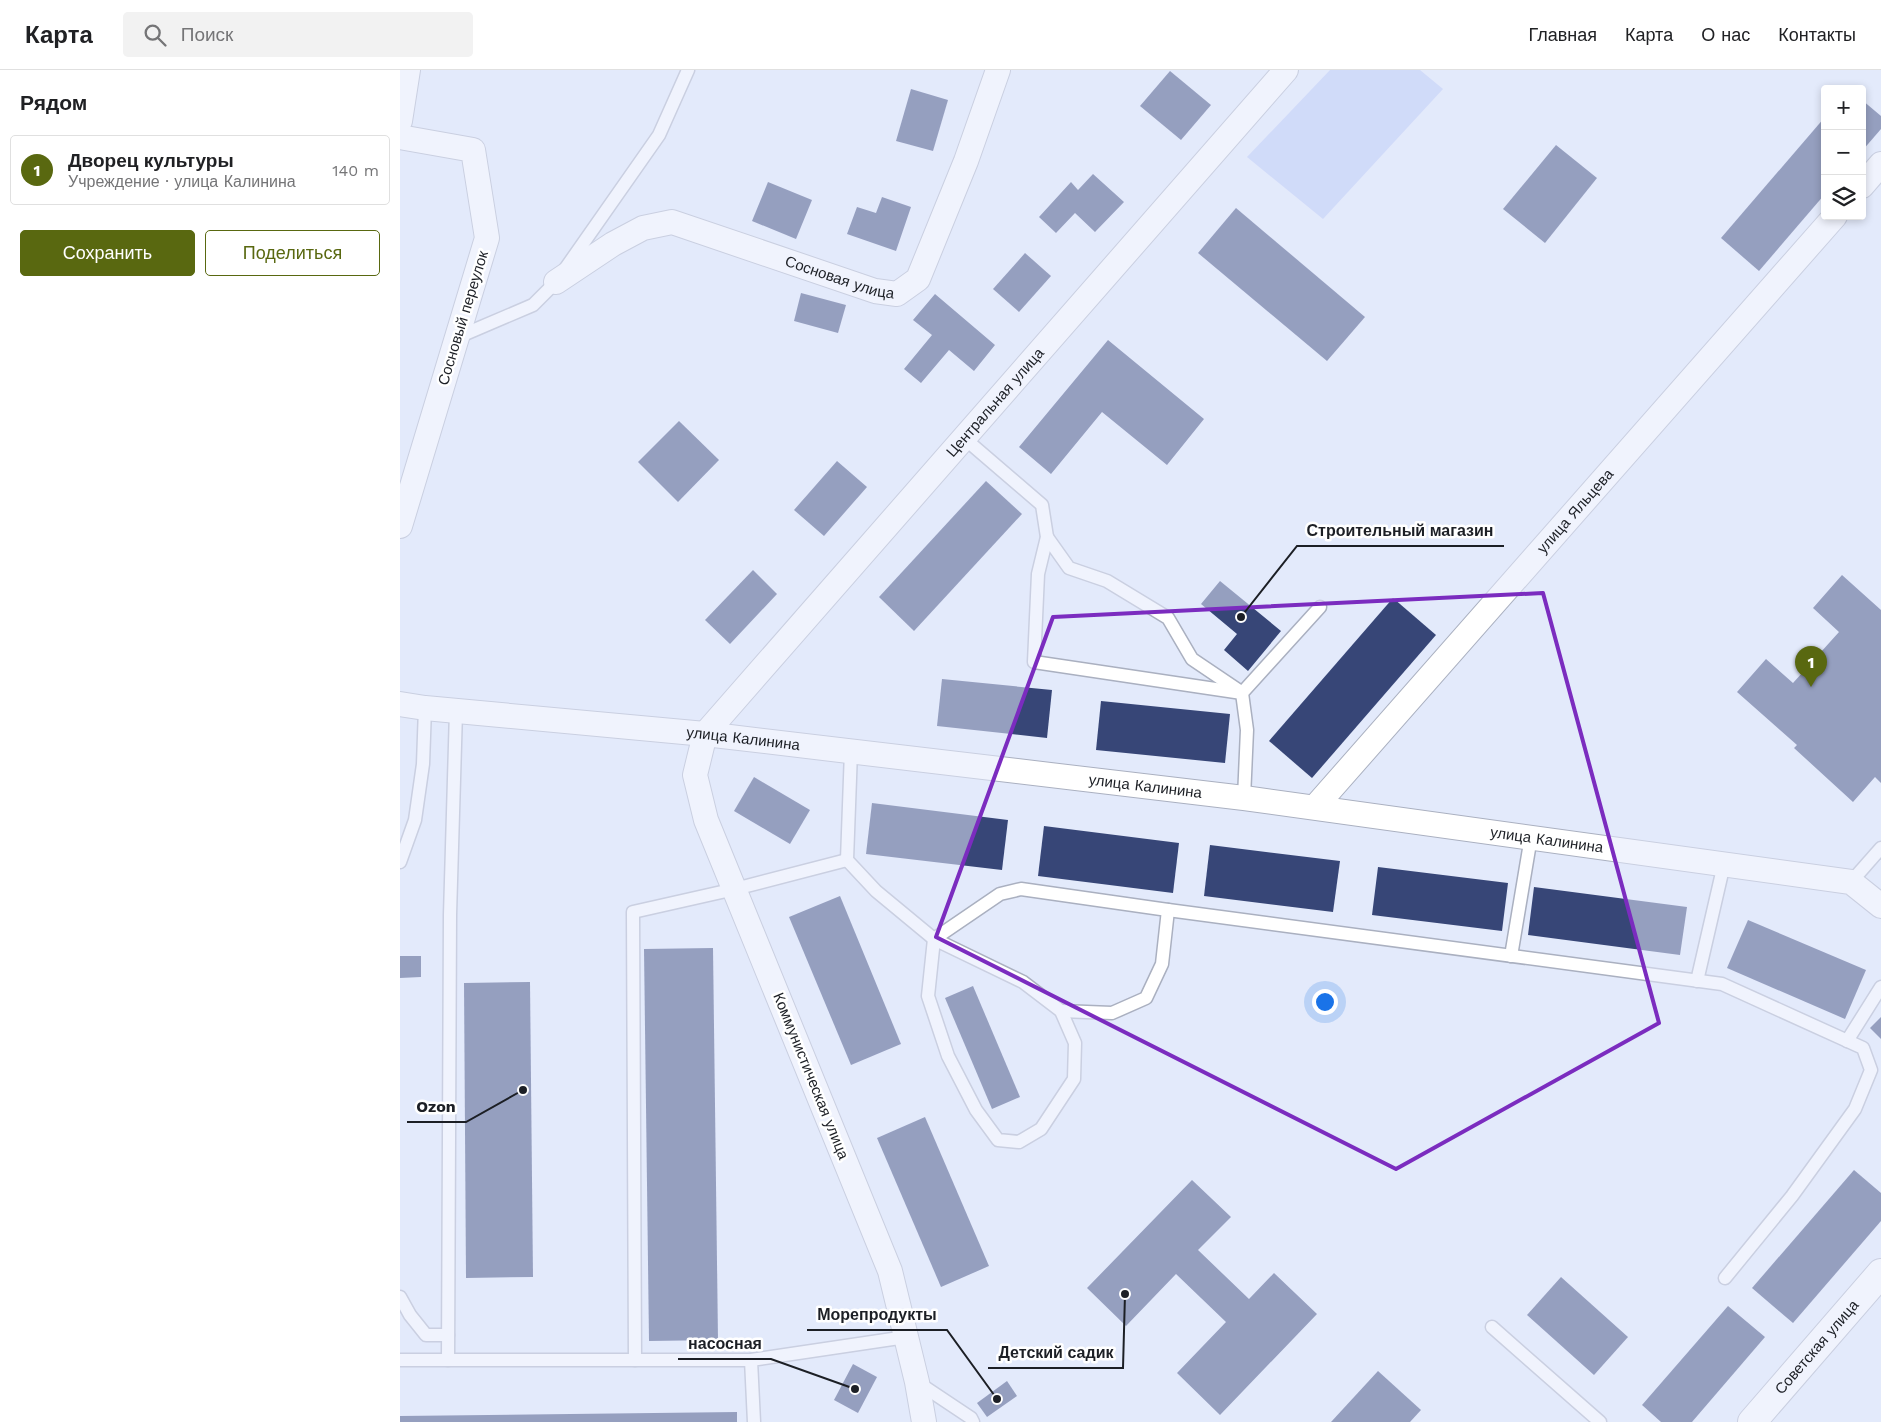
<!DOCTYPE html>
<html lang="ru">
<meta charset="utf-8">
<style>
:root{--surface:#fff;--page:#f2f2f2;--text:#202124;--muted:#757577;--line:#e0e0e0;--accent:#596810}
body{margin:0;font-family:"Work Sans",sans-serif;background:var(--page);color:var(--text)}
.controls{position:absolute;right:15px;top:15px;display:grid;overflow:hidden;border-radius:5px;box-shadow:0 2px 8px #0003}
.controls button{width:45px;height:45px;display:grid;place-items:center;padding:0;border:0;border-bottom:1px solid var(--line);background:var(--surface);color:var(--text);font:25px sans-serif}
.you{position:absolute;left:924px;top:931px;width:18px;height:18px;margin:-12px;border:4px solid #fff;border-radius:50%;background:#1a73e8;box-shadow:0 0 0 8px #1a73e833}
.badge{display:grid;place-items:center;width:32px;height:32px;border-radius:50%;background:var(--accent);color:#fff;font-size:16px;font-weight:700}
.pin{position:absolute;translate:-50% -41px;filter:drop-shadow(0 1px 2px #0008)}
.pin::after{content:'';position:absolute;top:26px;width:18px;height:15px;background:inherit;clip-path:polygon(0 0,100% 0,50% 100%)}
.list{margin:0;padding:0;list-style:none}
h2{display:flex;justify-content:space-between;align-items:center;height:65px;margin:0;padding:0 20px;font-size:21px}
h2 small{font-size:16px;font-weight:400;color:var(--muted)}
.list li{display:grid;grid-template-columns:32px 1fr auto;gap:15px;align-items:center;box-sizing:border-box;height:70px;margin:0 10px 10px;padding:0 10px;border:1px solid var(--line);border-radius:5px}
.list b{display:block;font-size:19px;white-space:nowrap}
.list p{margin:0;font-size:16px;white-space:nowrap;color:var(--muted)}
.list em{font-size:16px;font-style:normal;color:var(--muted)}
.actions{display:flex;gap:10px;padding:15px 20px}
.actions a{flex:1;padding:11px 0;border:1px solid var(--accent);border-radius:5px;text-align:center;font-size:18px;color:var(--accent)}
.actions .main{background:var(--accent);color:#fff}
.icon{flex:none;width:28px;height:28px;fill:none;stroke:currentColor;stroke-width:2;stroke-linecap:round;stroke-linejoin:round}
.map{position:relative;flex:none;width:1481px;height:1352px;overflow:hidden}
header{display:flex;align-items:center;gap:30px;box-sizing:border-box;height:70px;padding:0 25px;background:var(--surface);border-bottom:1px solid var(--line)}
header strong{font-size:24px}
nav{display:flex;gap:28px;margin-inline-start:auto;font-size:18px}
.search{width:350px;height:45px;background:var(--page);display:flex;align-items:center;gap:12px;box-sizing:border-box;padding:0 18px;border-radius:5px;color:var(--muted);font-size:19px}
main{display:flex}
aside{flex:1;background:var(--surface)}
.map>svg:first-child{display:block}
.green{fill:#b9c9f6}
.building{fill:#374677}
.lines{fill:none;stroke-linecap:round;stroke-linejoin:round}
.service-casing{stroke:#aab0c0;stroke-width:15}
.minor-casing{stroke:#aab0c0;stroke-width:26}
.tertiary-casing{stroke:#aab0c0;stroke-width:30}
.service{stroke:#fff;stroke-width:12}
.minor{stroke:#fff;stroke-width:24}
.tertiary{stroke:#fff;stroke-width:28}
.marked{fill:none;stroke:#7b2cbf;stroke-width:4;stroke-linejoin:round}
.labels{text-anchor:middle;stroke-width:5;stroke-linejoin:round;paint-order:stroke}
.street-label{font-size:15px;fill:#1c1f25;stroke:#fff}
.leader{fill:none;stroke:#1c1f25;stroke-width:2}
.callout-dot{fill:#1c1f25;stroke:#fff;stroke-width:2}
.callout-label{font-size:16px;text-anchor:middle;font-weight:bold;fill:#1c1f25;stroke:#fff;stroke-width:5;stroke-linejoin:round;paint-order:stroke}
</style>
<header>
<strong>Карта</strong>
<div class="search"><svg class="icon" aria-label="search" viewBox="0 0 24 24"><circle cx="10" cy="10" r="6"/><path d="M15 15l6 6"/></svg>Поиск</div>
<nav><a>Главная</a><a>Карта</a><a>О нас</a><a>Контакты</a></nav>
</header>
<main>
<aside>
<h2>Рядом<small></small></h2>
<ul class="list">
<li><span class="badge">1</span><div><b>Дворец культуры</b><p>Учреждение · улица Калинина</p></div><em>140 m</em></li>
</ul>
<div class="actions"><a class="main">Сохранить</a><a>Поделиться</a></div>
</aside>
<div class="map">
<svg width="1481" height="1352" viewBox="0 0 1481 1352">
<rect width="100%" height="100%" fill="#e3eafb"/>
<polygon class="green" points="930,0 1020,0 1043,19 923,149 847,87"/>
<g class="building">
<polygon points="770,1 811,35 781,70 740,36"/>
<polygon points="511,19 548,30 533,81 496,71"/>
<polygon points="1462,30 1481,46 1481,59 1462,81"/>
<polygon points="1425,47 1425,124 1359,201 1321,168"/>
<polygon points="1156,75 1197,108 1145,173 1103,139"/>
<polygon points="693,104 724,132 695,162 675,143 656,163 639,147 671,112 678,120"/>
<polygon points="368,112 412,130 396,169 352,151"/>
<polygon points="482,127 511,137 496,181 447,164 457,137 476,143"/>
<polygon points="836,138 965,247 927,291 798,183"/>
<polygon points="625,183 651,206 619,242 593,219"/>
<polygon points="401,223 446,235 438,263 394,251"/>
<polygon points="535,224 595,275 574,301 549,280 521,313 504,299 532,265 513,250"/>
<polygon points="708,270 804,349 767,395 702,342 651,404 619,377"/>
<polygon points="279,351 319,390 278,432 238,392"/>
<polygon points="437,391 467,417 424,466 394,440"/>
<polygon points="586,411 622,444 514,561 479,527"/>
<polygon points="353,500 377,524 330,574 305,550"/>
<polygon points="1442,505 1481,540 1481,713 1475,707 1453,732 1394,678 1397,675 1337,622 1366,589 1393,613 1439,562 1413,538"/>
<polygon points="820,511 881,561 848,601 824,580 837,564 801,534"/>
<polygon points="993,528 1036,565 912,708 869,671"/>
<polygon points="542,609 652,620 647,668 537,656"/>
<polygon points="701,631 830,644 825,693 696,680"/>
<polygon points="354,707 410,740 390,774 334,741"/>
<polygon points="472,733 608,750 602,800 466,784"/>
<polygon points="644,756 779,773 773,823 638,806"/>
<polygon points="810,775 940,791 933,842 804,826"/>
<polygon points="978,797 1108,813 1102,861 972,845"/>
<polygon points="1134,817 1287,837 1280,885 1128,865"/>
<polygon points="440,826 501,974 451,995 389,847"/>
<polygon points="1348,850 1466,900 1445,949 1327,898"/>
<polygon points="313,878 318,1270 249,1271 244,879"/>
<polygon points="0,886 21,886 21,907 0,908"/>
<polygon points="130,912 133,1207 66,1208 64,913"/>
<polygon points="573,916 620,1027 592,1039 545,928"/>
<polygon points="1481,947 1481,969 1470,958"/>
<polygon points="525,1047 589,1196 541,1217 477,1068"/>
<polygon points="1454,1100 1481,1123 1481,1151 1393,1253 1352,1218"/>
<polygon points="792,1110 831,1147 798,1180 849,1229 874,1203 917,1244 820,1345 777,1303 826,1252 776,1204 726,1256 687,1218"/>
<polygon points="1161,1207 1228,1267 1194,1305 1127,1245"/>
<polygon points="1328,1236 1365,1267 1292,1352 1261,1352 1242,1335"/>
<polygon points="453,1294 477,1307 458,1343 434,1330"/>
<polygon points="978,1301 1021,1340 1010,1352 931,1352"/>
<polygon points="607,1311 617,1326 587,1347 577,1333"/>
<polygon points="337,1342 337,1352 0,1352 0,1346"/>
</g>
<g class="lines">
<g class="service-casing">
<g id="service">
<polyline points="58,267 133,235 156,212 259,65 288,0"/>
<polyline points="564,368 642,435 647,467 638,504 634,592 842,623"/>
<polyline points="647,467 669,498 707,511 768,548 792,589 838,620"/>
<polyline points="451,681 447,790 476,821 534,869 600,824 621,819 768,840 1322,914 1463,978 1471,1000 1455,1039 1392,1126 1325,1208"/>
<polyline points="844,728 847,660 842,623 920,537"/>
<polyline points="0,792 15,750 23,694 25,638"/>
<polyline points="1451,812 1481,778"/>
<polygon points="534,869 623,912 661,941 675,973 674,1009 641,1059 619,1072 598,1070 576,1040 548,986 528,926"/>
<polyline points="1111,886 1131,767"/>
<polyline points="1297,911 1324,794"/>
<polyline points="661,941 712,943 746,928 762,894 768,840"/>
<polyline points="1447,971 1481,917"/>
<polyline points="0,1227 10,1245 26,1265 48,1265"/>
<polyline points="1092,1257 1200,1352"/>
<polyline points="0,1290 351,1290"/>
<polyline points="48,1290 50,845 56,641"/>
<polyline points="235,1290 233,842 335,819 447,790"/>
<polyline points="517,1312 571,1348 573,1352"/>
<polyline points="354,1352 351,1290 506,1267"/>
</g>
</g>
<g class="minor-casing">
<g id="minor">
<polyline points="0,51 8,0"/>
<polyline points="0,67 73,80 87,168 0,456"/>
<polyline points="1462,116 1481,94"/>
<path id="s1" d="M 156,212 L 213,174 L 243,158 L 272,152 L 475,221 L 497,224 L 518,209 L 566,91 L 598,0"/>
<path id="s2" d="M 0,634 L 25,638 L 305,664 L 844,728 L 1451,812 L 1481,836"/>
<path id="s3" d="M 915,737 L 1435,146"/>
<path id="s4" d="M 524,1352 L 517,1312 L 490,1201 L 306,750 L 295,705 L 305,664 L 886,0"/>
</g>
</g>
<g class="tertiary-casing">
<g id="tertiary">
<path id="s5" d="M 1352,1352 L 1481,1203"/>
</g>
</g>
<use href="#service" class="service"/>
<use href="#minor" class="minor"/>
<use href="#tertiary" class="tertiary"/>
</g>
<path d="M0 0H1481V1352H0ZM 1143,523 L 1259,953 L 996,1099 L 536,867 L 653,547 Z" fill="#e3eafb" fill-opacity=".55" fill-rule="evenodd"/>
<path class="marked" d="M 1143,523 L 1259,953 L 996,1099 L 536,867 L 653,547 Z"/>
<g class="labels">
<g class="street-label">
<text dy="5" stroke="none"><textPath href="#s1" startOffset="309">Сосновая улица</textPath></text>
<text transform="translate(63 248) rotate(-73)" y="5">Сосновый переулок</text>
<text dy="5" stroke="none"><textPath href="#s4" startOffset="1171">Центральная улица</textPath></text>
<text dy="5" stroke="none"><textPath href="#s3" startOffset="394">улица Яльцева</textPath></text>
<text dy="5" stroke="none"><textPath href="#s2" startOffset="345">улица Калинина</textPath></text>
<text dy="5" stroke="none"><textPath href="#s2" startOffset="750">улица Калинина</textPath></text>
<text dy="5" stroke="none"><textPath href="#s2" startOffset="1155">улица Калинина</textPath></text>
<text transform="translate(411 1006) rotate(68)" y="5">Коммунистическая улица</text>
<text dy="5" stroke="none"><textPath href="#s5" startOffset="99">Советская улица</textPath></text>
</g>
</g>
<path class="leader" d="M841 547L897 476H1104M123 1020L66 1052H7M597 1329L547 1260H407M455 1319L371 1289H278M725 1224L723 1298H588"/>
<g class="callout-dot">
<circle cx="841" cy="547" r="5"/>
<circle cx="123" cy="1020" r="5"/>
<circle cx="597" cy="1329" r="5"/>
<circle cx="455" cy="1319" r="5"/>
<circle cx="725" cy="1224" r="5"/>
</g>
<g class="callout-label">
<text x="1000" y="466">Строительный магазин</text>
<text x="36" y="1042">Ozon</text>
<text x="477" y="1250">Морепродукты</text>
<text x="325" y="1279">насосная</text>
<text x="656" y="1288">Детский садик</text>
</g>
</svg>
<div class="controls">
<button>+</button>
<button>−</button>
<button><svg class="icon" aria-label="layers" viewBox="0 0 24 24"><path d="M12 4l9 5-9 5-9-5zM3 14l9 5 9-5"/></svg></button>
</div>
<div class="you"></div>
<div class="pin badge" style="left:1411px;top:617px">1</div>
</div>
</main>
